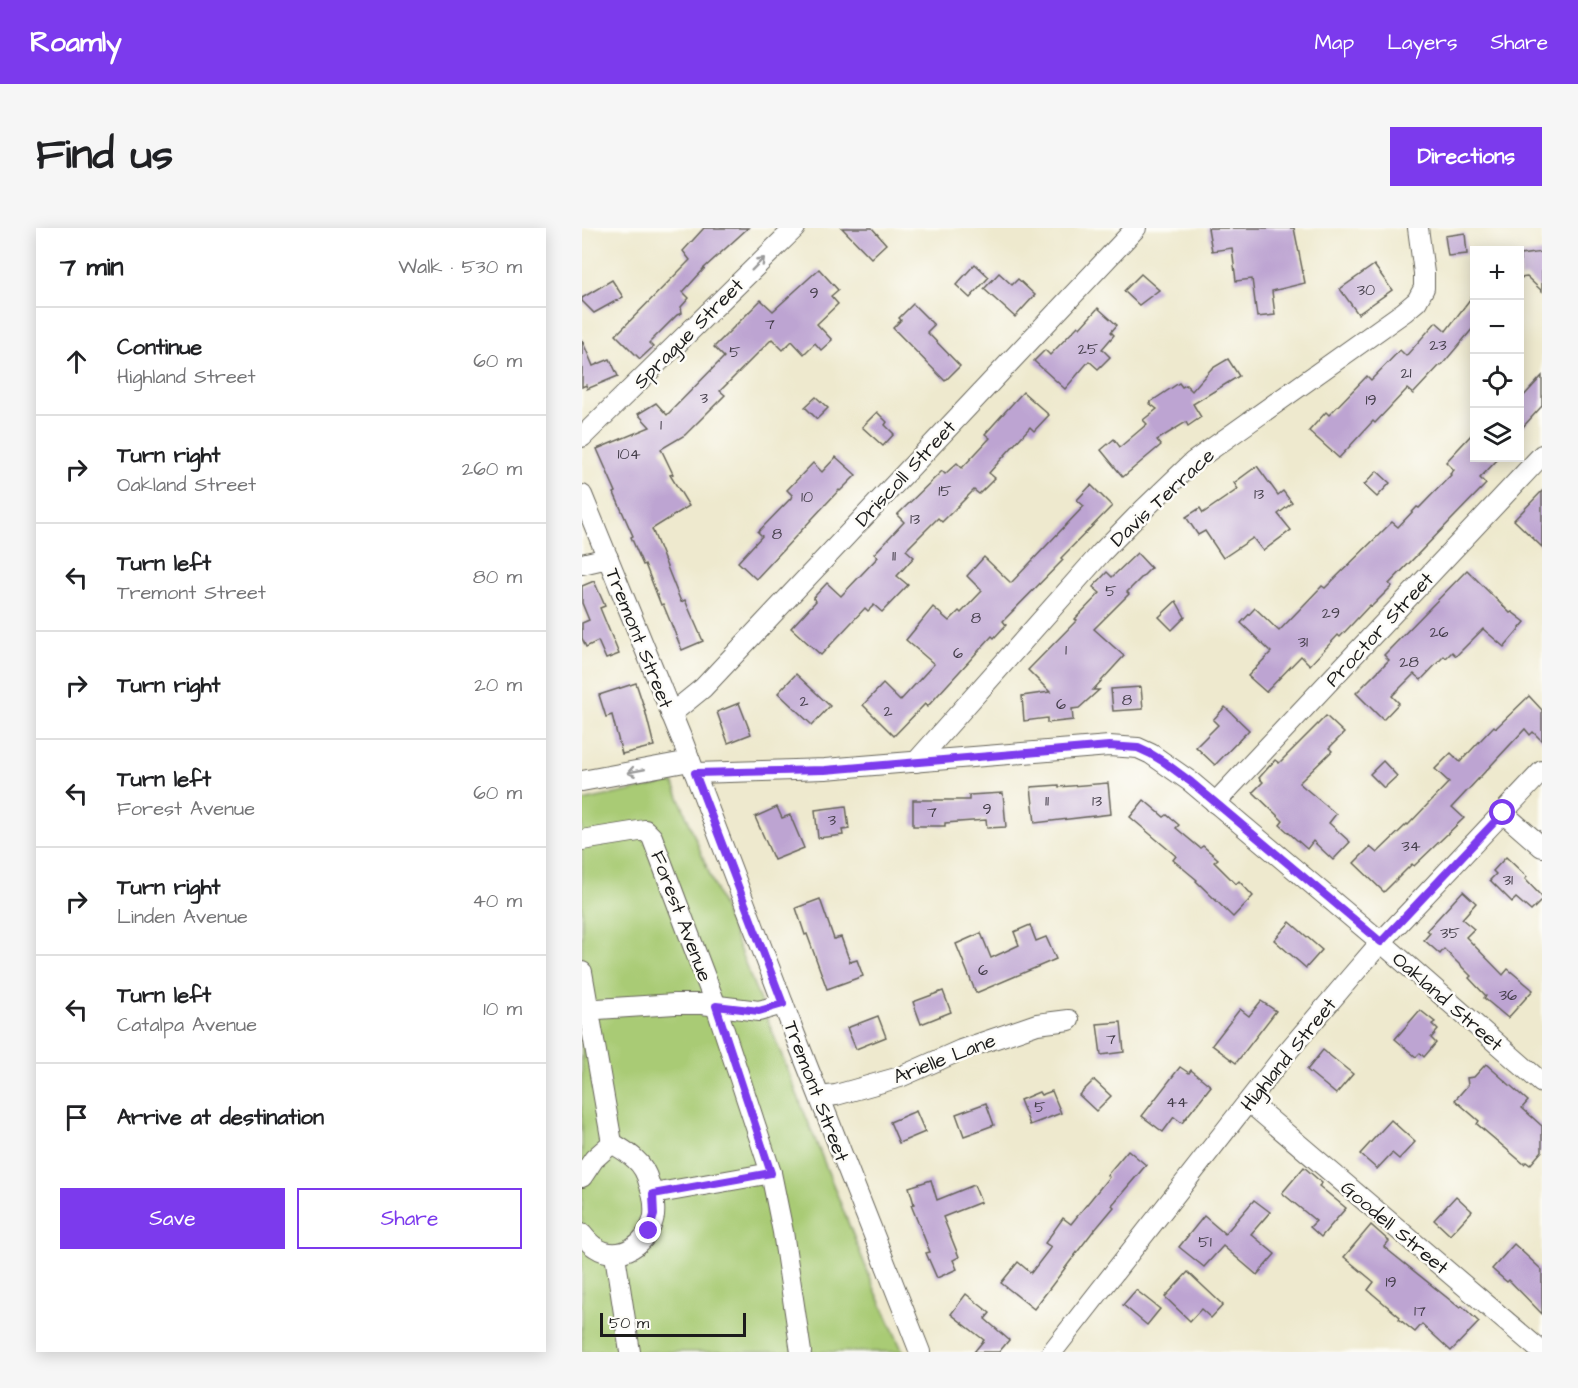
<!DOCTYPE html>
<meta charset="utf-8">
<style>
:root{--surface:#fff;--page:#f6f6f6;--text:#202124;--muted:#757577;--line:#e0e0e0;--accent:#7c3aed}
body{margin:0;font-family:"Architects Daughter",sans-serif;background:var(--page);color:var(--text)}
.controls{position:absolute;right:18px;top:18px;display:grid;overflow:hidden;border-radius:0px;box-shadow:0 3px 15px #0003}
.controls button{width:54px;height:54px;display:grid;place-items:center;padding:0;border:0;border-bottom:2px solid var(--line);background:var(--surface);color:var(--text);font:30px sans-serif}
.scale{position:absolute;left:18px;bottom:15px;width:146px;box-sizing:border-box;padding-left:6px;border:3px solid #1c1c1c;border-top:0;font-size:16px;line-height:21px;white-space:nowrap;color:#1c1c1c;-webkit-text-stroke:4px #fdfcf7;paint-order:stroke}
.stop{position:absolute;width:18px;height:18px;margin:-14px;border:4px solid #7c3aed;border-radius:50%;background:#fff}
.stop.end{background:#7c3aed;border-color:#fff;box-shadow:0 2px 6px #0008}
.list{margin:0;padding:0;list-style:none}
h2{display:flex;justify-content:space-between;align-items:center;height:78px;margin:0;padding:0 24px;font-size:26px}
h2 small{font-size:20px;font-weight:400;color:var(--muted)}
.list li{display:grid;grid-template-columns:39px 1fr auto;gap:18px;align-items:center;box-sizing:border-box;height:108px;padding:0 24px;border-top:2px solid var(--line)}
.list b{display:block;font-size:22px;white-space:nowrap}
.list p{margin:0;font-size:20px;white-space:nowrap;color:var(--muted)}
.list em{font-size:20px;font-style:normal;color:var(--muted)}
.actions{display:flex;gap:12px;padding:18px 24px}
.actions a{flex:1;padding:14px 0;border:2px solid var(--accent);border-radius:0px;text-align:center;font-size:21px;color:var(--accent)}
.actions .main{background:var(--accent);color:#fff}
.icon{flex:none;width:33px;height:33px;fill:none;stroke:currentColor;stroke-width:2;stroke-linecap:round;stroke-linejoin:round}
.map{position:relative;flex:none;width:960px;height:1124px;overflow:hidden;border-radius:0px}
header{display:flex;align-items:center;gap:36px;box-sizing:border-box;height:84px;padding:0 30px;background:var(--accent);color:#fff}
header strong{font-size:28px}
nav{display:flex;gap:33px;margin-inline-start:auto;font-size:21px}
.intro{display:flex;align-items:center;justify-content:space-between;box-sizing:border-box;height:144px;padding:0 36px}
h1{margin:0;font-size:42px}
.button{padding:15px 27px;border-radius:0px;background:var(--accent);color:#fff;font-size:21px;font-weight:700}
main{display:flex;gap:36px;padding:0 36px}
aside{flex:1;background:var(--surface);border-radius:0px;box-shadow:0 3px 15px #0003}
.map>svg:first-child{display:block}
.green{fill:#a9cb74;stroke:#627448;stroke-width:1.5}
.building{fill:#bda4d2}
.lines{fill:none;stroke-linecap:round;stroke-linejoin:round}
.minor-casing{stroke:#66645a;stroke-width:22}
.minor{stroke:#fff;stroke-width:20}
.oneway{stroke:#999}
.route{stroke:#7c3aed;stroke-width:8}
.labels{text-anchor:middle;stroke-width:5;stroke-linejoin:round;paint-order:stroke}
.number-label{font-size:16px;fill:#443e4a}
.street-label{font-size:20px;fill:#1c1c1c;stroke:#fdfcf7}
</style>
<header>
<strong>Roamly</strong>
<nav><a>Map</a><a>Layers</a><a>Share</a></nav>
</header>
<div class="intro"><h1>Find us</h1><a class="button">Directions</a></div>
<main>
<aside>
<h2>7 min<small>Walk · 530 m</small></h2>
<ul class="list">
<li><svg class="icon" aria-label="ahead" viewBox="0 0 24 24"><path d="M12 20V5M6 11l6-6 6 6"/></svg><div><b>Continue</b><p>Highland Street</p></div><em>60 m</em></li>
<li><svg class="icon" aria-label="right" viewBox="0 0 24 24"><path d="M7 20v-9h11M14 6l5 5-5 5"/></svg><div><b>Turn right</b><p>Oakland Street</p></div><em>260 m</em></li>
<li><svg class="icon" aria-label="left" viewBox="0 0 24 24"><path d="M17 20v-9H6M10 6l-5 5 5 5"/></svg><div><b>Turn left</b><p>Tremont Street</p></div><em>80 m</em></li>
<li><svg class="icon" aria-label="right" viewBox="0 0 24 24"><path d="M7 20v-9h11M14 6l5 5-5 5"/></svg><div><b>Turn right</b></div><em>20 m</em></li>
<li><svg class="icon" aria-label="left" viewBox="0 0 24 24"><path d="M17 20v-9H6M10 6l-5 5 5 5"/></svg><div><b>Turn left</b><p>Forest Avenue</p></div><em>60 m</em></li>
<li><svg class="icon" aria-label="right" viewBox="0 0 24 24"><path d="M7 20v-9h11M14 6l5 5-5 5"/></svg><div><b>Turn right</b><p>Linden Avenue</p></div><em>40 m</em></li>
<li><svg class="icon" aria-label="left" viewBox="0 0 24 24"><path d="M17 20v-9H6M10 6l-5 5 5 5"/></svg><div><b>Turn left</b><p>Catalpa Avenue</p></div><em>10 m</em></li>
<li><svg class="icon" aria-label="arrive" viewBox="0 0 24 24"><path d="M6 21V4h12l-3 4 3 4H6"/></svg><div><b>Arrive at destination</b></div></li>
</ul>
<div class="actions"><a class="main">Save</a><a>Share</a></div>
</aside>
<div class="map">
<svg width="960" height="1124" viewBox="0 0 960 1124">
<rect width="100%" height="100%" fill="#fdfcf7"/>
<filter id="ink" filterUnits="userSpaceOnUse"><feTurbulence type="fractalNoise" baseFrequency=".0167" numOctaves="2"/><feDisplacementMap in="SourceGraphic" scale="12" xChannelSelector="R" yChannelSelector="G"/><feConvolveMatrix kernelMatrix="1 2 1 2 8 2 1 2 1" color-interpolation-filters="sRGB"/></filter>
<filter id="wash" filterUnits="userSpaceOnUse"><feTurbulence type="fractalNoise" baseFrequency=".008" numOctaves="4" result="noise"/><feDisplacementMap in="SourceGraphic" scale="24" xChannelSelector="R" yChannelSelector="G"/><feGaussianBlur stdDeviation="1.35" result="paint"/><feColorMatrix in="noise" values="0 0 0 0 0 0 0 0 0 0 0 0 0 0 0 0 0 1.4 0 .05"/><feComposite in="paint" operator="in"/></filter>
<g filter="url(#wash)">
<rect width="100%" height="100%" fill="#eee9ce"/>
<polygon class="green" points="91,554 291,1057 321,1124 0,1124 0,573"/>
<g id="blocks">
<g class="building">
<polygon points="122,0 166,0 121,41 122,41 101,64 107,70 99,79 100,85 95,87 67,115 71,119 58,131 34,107 108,32 101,23"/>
<polygon points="260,0 290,0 304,16 289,30"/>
<polygon points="626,0 712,0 723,55 690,63 693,87 675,89 670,51 654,53 650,20 630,23"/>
<polygon points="883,5 885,26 866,28 863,8"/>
<polygon points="960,24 960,63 945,49 938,50 938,27"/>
<polygon points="393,36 407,49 388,70 374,57"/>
<polygon points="792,37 810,62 776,86 758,61"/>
<polygon points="237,41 256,62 249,68 256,76 235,96 250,112 239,122 233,115 222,126 210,113 201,122 190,111 138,163 143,167 103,207 79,221 91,246 88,247 107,278 70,301 99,374 103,372 121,413 100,422 81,376 79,377 63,336 61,337 49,309 51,308 32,265 34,264 15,221 68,199 56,186 74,175 85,187 142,129 132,119 179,72 191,83"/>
<polygon points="417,45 430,57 436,51 453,67 433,89 402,61"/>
<polygon points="559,46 577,62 557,77 542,63"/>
<polygon points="30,52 41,69 12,85 0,73 0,70"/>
<polygon points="892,66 892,99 859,138 858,137 831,166 825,161 793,195 791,193 757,230 727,203 744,184 747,187 785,148 789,152 818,122 824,128 854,94 864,103"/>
<polygon points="331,76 352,97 345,104 378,138 363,153 311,100 319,92 317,90"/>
<polygon points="516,80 535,97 529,104 532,107 520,121 528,129 516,141 507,133 483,161 452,133 463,122 468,127 496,98 498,100"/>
<polygon points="0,112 11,138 28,131 36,148 5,161 4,157 0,159"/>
<polygon points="646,131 657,148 611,176 619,189 606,198 604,194 575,212 579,217 541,249 519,222 532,211 538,219 565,196 561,192 575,181 567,175 597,155 600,159 604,157 610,163 629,141"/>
<polygon points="960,148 960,178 938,202 938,172"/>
<polygon points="441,164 467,187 452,203 448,199 407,245 413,250 397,266 392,262 360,294 356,290 324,322 332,329 315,348 326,357 300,384 292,377 286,383 283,380 239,427 209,400 234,373 231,370 245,355 259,368 296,329 292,326 322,294 315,287 360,243 363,246 375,235 380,240 408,210 403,206"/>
<polygon points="234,169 246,180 235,191 223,179"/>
<polygon points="295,184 305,194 303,197 312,206 301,218 280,199"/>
<polygon points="892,204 892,230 917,230 898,250 904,256 807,356 810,358 789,379 788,377 758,409 756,407 728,437 719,428 684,464 666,448 689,424 659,395 673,380 697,403 740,358 743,360 810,294 816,299 835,279 837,280 869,247 868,246 872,242 864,234"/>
<polygon points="254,229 274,247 258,263 257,262 174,351 156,334 180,308 176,304 209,270 210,267 205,262 231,235 240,244"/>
<polygon points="675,238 696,267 701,263 710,275 696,286 709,302 681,323 671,310 641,330 623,303 616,307 604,289 618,280 621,285 656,261 652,255"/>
<polygon points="795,243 808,255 795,269 782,257"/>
<polygon points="509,257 530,278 479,330 481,332 421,393 424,397 412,410 410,408 345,479 343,476 312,508 281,477 301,456 318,473 352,436 324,412 351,379 367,393 377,383 379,385 400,363 385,348 402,329 429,355 502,278 495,272"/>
<polygon points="960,263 960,319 932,292"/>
<polygon points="555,325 569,340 545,364 547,366 512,401 542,428 511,462 517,462 497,480 490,481 491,492 465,495 465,490 442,493 440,468 468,464 446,442 495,392 493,391 518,365 511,359 525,344 530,349"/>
<polygon points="885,342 928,385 930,384 943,394 922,419 901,401 874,428 870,424 864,430 862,428 839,452 832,446 810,468 817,475 801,492 774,465 807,432 802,427"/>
<polygon points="12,353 23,378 18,380 37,426 24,431 16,413 4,419 0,410 0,395 7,392 0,375 0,358"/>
<polygon points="594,373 603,389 590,402 577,389"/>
<polygon points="214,446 248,478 230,497 196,465"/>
<polygon points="54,455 63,482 72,518 40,526 30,487 24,489 17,467"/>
<polygon points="559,459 561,481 531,483 529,461"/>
<polygon points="947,468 960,482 960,513 951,504 948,507 943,501 870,579 882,590 832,638 830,636 802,664 772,635 788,619 795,625 825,596 826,597 867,554 853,541 869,525 878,534 912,498 914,500"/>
<polygon points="157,475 169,506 146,515 135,484"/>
<polygon points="643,479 667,502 633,537 614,519 636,497 631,492"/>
<polygon points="744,488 762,505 747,520 750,523 717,555 754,586 747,595 768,614 751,632 731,613 725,621 698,597 701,593 671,564 681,554 677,550 693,532 697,535"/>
<polygon points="801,533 815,548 802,560 788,546"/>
<polygon points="526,555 529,586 453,595 449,559 477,557 477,559"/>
<polygon points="421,565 424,599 405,600 404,592 363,595 363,598 331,598 331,572 387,572 387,567"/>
<polygon points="562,572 582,589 585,587 597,597 594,600 618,620 621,618 636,631 632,634 654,656 657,653 671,668 651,689 614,653 615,652 591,632 594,628 548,589"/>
<polygon points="264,578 267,601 260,602 261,607 236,610 233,582"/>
<polygon points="195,579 200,590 208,587 222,620 192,632 173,589"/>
<polygon points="924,629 945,649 943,651 960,669 960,672 949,683 934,670 930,674 908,652 914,646 911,643"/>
<polygon points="881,663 894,675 880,691 892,701 884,709 921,747 926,741 951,762 926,790 902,770 904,768 887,750 889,748 862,721 858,726 842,712 848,705 845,702"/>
<polygon points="238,671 252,711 259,709 268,734 275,732 281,748 245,761 225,706 223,707 214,680"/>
<polygon points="708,694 740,722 724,740 692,712"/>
<polygon points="448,697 454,713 464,709 474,731 394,765 374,716 399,705 409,730 437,717 432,704"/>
<polygon points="361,763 369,784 339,796 331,774"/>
<polygon points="679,773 694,783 654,835 630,817 658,781 667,788"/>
<polygon points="838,782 853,794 850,796 856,802 849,810 854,815 842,829 838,825 834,829 813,811"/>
<polygon points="296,788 304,809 274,821 265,800"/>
<polygon points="539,794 542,824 519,827 515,796"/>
<polygon points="741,822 771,846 754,866 725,842"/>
<polygon points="904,836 946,873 940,880 960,898 960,923 948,937 944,934 942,936 895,896 897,893 873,872 886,857 885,850 892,849"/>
<polygon points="598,839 607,845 609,842 629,858 600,895 592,889 581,904 560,888"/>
<polygon points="512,852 529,868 514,883 497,867"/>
<polygon points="470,863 479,885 448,897 438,872 457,864 459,867"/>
<polygon points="404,875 412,897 382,908 374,886"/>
<polygon points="334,883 343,904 317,915 308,894"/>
<polygon points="809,892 833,914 817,931 810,925 795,941 778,926"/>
<polygon points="546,922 564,937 530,977 532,979 512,1003 512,1002 452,1081 419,1055 436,1034 449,1045 469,1019 463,1015 481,990 489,996 527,949 525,947"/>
<polygon points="722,939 740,955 737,958 764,980 739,1009 728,999 734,993 700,965"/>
<polygon points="349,952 355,972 392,957 399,974 361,989 377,1029 371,1032 375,1041 355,1050 344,1025 348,1024 329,977 332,976 327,959"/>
<polygon points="874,968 890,983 868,1007 852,992"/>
<polygon points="672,972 688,984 669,1006 693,1026 675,1047 641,1018 622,1039 597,1019 622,988 643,1006"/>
<polygon points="789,997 807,1013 802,1019 878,1080 880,1078 897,1094 869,1123 840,1096 833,1104 817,1091 818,1089 786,1062 792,1054 762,1029"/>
<polygon points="932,1016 960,1042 960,1086 927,1052 925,1054 910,1041"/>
<polygon points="606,1044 641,1077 629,1090 619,1081 608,1093 583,1069"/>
<polygon points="554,1062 578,1081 565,1097 541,1077"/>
<polygon points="384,1066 408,1085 403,1091 427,1112 417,1124 392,1124 402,1112 369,1086"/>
</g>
</g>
</g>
<g filter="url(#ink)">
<use href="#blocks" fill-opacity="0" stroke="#66645a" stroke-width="1.5"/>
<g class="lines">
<g class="minor-casing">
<g id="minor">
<polyline points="0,209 213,0"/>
<polyline points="0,267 101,514 213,807 338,1124"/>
<polyline points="0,336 26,330"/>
<polyline points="89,486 121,460 554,0"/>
<polyline points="334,534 519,325 561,282 611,234 822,84 835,73 842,60 842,45 836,0"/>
<polyline points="113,545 243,541 527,518 556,520 569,526 609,554 799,714 960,855"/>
<polyline points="0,553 108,533"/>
<polyline points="633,575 960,227"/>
<polyline points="921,585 960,619"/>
<polyline points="0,612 63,602 70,609 134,778 189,945 201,1004 219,1124"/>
<polyline points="0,744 30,915"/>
<polyline points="0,782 93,776 120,776 177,783 201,776"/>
<polyline points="238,869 254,867 318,849 379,822 455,796 487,792"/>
<polyline points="667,874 960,1124"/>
<path d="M 0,949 L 12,931 L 30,915 C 38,920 47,925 53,931 C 60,937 65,947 67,955 C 71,965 73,977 72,988 C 67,1015 38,1036 13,1019 C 8,1016 4,1011 0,1006"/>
<polyline points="71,966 189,945"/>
<polyline points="33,1027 48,1124"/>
<polyline points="470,1124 701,829 768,750 799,714 960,543"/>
</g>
</g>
<use href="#minor" class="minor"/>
</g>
<defs><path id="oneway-shaft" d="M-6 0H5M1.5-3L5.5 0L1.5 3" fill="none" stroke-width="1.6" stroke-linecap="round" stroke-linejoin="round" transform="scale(1.5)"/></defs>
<g class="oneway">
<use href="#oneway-shaft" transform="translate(176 36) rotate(-45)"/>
<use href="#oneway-shaft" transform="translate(54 543) rotate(169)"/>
</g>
</g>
<g class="lines" filter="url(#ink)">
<polyline class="route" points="67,1003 72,987 71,966 189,945 134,778 177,783 201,776 113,545 243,542 527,518 556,520 569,526 582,534 609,554 799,714 921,585"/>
</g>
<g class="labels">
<g class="number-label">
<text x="784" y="67">30</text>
<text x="232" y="70">9</text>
<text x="188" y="101">7</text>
<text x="856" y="122">23</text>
<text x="506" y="126">25</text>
<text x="153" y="129">5</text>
<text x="824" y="150">21</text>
<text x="122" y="175">3</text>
<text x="789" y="177">19</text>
<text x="79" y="202">1</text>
<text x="47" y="231">104</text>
<text x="363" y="268">15</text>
<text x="677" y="271">13</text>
<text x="225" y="274">10</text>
<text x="333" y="296">13</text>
<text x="195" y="311">8</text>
<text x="312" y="333">11</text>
<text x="529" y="368">5</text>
<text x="749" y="390">29</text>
<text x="394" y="395">8</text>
<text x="857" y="409">26</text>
<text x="721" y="419">31</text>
<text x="484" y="427">1</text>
<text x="376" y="430">6</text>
<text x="827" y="439">28</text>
<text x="545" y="477">8</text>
<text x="222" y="478">2</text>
<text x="479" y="481">6</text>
<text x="306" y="488">2</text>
<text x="465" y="578">11</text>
<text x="515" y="578">13</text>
<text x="405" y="586">9</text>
<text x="350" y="589">7</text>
<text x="250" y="597">3</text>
<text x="829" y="623">34</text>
<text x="926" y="657">31</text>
<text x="868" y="710">35</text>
<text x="401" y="747">6</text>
<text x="926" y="772">36</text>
<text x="529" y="816">7</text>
<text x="595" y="879">44</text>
<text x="458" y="884">5</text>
<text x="623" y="1019">51</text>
<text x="809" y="1059">19</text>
<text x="838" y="1088">17</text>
</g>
<g class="street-label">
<text transform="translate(106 105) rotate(-45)" y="7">Sprague Street</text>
<text transform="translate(323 245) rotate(-47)" y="7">Driscoll Street</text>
<text transform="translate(580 269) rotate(-43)" y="7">Davis Terrace</text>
<text transform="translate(797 401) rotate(-47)" y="7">Proctor Street</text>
<text transform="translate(58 410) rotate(68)" y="7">Tremont Street</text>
<text transform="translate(100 688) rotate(69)" y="7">Forest Avenue</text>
<text transform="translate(866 773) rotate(41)" y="7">Oakland Street</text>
<text transform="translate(706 826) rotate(-51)" y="7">Highland Street</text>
<text transform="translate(362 830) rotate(-21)" y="7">Arielle Lane</text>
<text transform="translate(235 863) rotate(69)" y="7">Tremont Street</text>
<text transform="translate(813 999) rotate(40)" y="7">Goodell Street</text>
</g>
</g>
</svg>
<div class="controls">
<button>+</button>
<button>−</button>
<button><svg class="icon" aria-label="locate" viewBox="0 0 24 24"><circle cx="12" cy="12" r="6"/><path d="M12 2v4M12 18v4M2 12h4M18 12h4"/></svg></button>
<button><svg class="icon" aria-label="layers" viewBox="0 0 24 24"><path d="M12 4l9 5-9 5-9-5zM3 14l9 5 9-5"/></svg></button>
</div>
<div class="scale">50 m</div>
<div class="stop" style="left:921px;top:585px"></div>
<div class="stop end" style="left:67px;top:1003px"></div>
</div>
</main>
